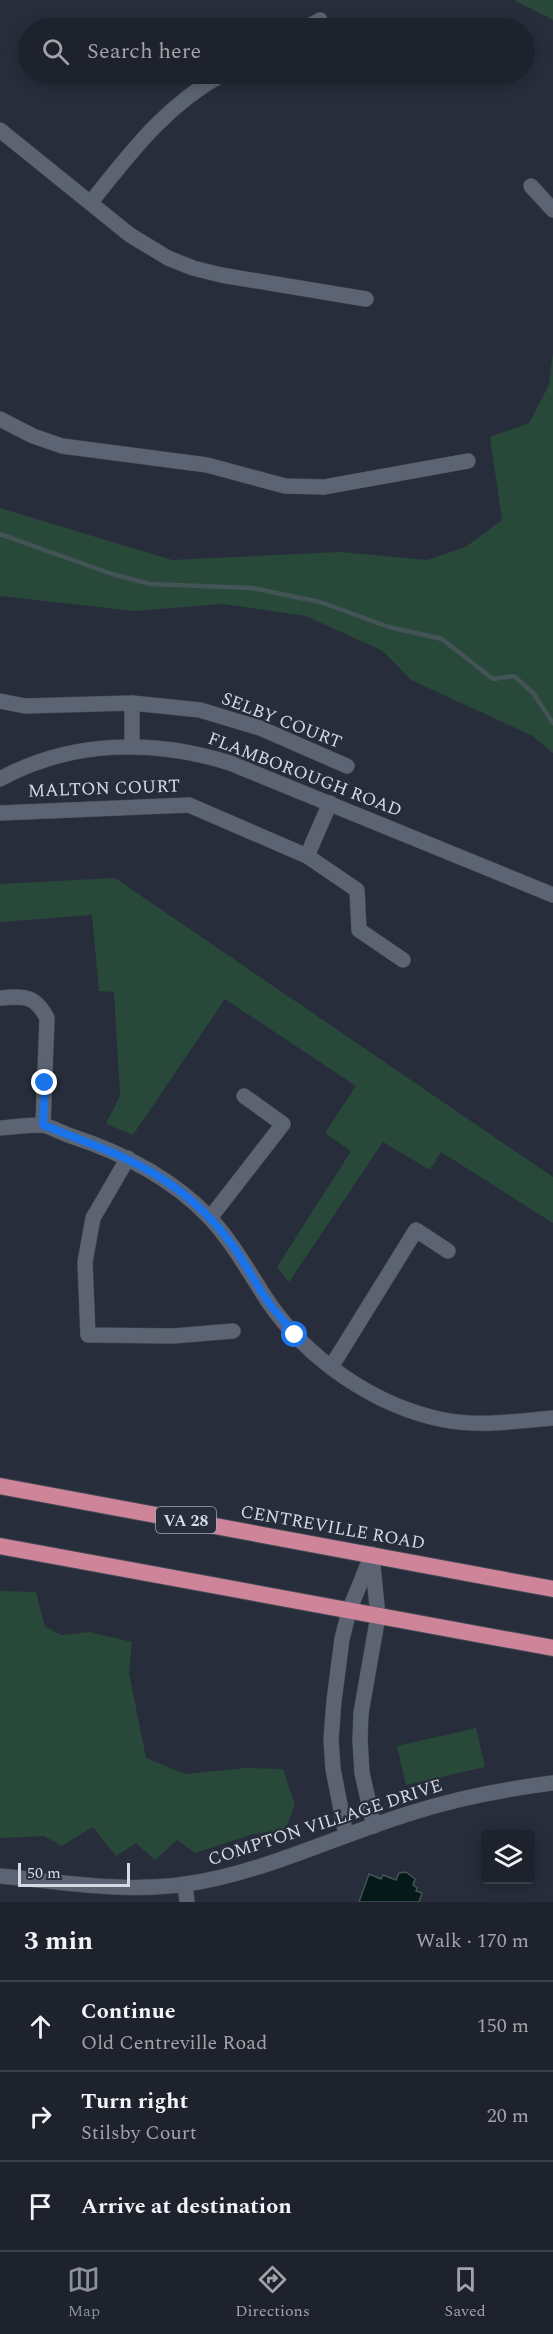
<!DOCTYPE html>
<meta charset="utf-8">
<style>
:root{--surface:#1d222c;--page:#252a34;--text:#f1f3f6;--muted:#a0a4a9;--line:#3b3f48;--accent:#8c9099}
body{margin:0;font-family:Spectral,serif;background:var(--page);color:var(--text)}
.controls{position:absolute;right:18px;bottom:18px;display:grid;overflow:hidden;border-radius:6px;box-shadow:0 3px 15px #0003}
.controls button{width:54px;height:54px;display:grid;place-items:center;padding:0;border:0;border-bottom:2px solid var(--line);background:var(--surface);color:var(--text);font:30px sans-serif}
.scale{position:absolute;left:18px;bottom:15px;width:112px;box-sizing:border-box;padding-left:6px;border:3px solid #d5dae3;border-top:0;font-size:16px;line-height:21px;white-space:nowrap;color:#d5dae3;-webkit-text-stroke:4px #272d3b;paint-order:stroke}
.stop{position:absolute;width:18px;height:18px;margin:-14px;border:4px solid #1a73e8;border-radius:50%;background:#fff}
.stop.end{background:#1a73e8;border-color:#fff;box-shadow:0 2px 6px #0008}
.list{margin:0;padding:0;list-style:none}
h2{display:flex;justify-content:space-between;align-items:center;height:78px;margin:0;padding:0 24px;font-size:26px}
h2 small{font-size:20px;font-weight:400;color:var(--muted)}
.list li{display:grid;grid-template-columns:39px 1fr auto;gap:18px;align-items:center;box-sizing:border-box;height:90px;padding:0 24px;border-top:2px solid var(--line)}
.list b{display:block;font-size:22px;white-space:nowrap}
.list p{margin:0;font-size:20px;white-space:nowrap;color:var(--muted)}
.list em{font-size:20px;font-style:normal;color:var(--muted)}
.icon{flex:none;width:33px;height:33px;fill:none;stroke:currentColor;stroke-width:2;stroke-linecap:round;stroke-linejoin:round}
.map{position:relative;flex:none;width:553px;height:1902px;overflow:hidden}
.search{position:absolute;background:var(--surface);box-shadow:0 3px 15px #0003;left:18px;right:18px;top:18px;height:66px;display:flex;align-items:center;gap:15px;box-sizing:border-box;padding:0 21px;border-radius:33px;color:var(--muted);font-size:22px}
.sheet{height:348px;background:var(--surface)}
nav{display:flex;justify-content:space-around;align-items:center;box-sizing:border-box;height:84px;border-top:2px solid var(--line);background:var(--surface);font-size:16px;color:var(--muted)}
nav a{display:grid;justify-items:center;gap:3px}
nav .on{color:var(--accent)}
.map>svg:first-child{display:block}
.green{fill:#284939}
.water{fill:#051919;stroke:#435356;stroke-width:1.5}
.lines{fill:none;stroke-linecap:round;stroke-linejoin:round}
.stream{stroke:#435356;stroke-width:4.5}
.minor-casing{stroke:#424854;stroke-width:16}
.tertiary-casing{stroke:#424854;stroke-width:16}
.trunk-casing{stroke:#424854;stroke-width:18}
.minor{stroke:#5c6473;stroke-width:15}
.tertiary{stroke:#5c6473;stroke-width:15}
.trunk{stroke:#ce859a;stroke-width:16}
.route{stroke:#1a73e8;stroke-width:8}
.labels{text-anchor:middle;stroke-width:4.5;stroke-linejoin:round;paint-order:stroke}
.shield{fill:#272d3b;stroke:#a1a6b1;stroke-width:1.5}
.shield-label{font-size:16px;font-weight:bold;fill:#d5dae3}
.street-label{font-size:18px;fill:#d5dae3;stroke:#272d3b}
</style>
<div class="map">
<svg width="553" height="1902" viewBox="0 0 553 1902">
<rect width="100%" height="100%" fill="#272d3b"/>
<g class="green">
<polygon points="513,0 553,0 553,20"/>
<polygon points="553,352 553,753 531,735 411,680 383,651 306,616 223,604 135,611 0,596 0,508 172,560 340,552 428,560 467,546 502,520 490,437 529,423 549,385"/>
<polygon points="115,878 553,1177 553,1223 441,1152 430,1170 383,1142 289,1282 277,1267 351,1151 325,1133 356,1086 225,999 133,1135 106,1124 120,1096 114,992 99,991 92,915 0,922 0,884"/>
<polygon points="0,1591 36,1592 45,1627 62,1635 89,1632 132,1642 129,1673 146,1758 185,1774 246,1768 283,1769 295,1805 285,1830 253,1834 195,1853 177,1840 155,1860 136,1843 116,1856 93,1827 62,1846 44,1836 0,1838"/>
<polygon points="476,1728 485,1767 406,1785 397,1746"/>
</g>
<polygon class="water" points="406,1872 415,1879 413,1885 417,1888 416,1891 422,1893 419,1902 359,1902 369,1874 381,1879 383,1875 396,1880 399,1873"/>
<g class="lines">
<polyline class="stream" points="0,534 112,574 150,584 252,588 320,602 389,627 442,639 493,679 514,676 534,694 553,723"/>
<g class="minor-casing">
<g id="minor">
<polyline points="305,28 320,20"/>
<polyline points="0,130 130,235 168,258 193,268 221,275 366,299"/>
<polyline points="531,186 553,210"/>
<path d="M 91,202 C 131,152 166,105 223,74"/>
<polyline points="0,419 33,436 62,446 207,465 285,486 324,487 468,461"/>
<polyline points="0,701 25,706 132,703"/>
<polyline points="132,746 132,703 200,710 260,728 347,766"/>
<path d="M 0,779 C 71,740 154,739 230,763 L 553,895"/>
<polyline points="330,803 307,856 357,890 359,930 403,960"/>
<polyline points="0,813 189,805 307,856"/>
<path d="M 0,998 C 24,996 35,995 47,1018 L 43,1125"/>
<polyline points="128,1158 93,1218 85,1262 88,1335 173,1336 233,1331"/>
<polyline points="210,1218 283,1124 244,1096"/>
<polyline points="331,1367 416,1230 448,1251"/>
<polyline points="372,1556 378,1616 361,1713 360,1741 362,1773 374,1826"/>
<polyline points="346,1835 333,1769 331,1739 334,1701 342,1639 349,1611 372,1554"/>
<path d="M 0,1876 C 61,1882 124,1893 186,1884 C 263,1873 336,1836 411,1813 C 457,1798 505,1789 553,1783"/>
<polyline points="185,1884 187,1902"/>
</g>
</g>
<g class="tertiary-casing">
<path id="tertiary" d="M 0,1128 C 13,1127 28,1125 41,1125 C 51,1126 61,1133 71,1136 C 123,1153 172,1178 210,1218 C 233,1243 249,1272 267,1300 C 307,1359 374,1406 444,1420 C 480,1427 517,1421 553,1418"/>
</g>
<g class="trunk-casing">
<g id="trunk">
<polyline points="0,1486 553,1589"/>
<polyline points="0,1546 553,1648"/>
</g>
</g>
<use href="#minor" class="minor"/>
<use href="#tertiary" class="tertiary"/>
<use href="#trunk" class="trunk"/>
</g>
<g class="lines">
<path class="route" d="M 45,1083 L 43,1125 C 117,1154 175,1172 227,1238 C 243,1258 254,1282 269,1303 C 277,1314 287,1324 295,1335"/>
</g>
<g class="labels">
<rect class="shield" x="156" y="1507" width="60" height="26" rx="4.5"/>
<g class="shield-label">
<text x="186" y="1526">VA 28</text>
</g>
<g class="street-label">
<text transform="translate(282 720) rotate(21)" y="6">SELBY COURT</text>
<text transform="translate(305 774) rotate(21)" y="6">FLAMBOROUGH ROAD</text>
<text transform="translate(104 788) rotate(-2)" y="6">MALTON COURT</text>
<text transform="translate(333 1527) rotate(10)" y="6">CENTREVILLE ROAD</text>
<text transform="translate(325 1822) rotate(-18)" y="6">COMPTON VILLAGE DRIVE</text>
</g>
</g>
</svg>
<div class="controls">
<button><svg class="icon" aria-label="layers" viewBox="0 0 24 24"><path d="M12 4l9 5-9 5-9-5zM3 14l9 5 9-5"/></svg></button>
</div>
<div class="scale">50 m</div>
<div class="stop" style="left:295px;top:1335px"></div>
<div class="stop end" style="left:45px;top:1083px"></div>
<div class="search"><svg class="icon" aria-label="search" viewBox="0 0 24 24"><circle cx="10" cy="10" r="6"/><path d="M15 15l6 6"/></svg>Search here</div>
</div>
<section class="sheet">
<h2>3 min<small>Walk · 170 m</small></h2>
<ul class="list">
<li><svg class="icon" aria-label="ahead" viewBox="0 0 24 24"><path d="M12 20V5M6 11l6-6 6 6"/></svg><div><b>Continue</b><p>Old Centreville Road</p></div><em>150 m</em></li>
<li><svg class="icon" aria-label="right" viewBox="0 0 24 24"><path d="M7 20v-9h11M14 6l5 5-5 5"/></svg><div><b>Turn right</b><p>Stilsby Court</p></div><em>20 m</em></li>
<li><svg class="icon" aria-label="arrive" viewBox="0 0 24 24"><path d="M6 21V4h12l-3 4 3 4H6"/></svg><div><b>Arrive at destination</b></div></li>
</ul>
</section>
<nav>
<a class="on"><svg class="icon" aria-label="map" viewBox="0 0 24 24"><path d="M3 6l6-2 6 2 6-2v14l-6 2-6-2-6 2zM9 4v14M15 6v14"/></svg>Map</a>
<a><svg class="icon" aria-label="directions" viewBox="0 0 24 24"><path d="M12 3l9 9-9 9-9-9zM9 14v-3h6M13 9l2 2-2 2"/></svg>Directions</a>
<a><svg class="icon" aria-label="saved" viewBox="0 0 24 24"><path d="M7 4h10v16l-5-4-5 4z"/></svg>Saved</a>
</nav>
